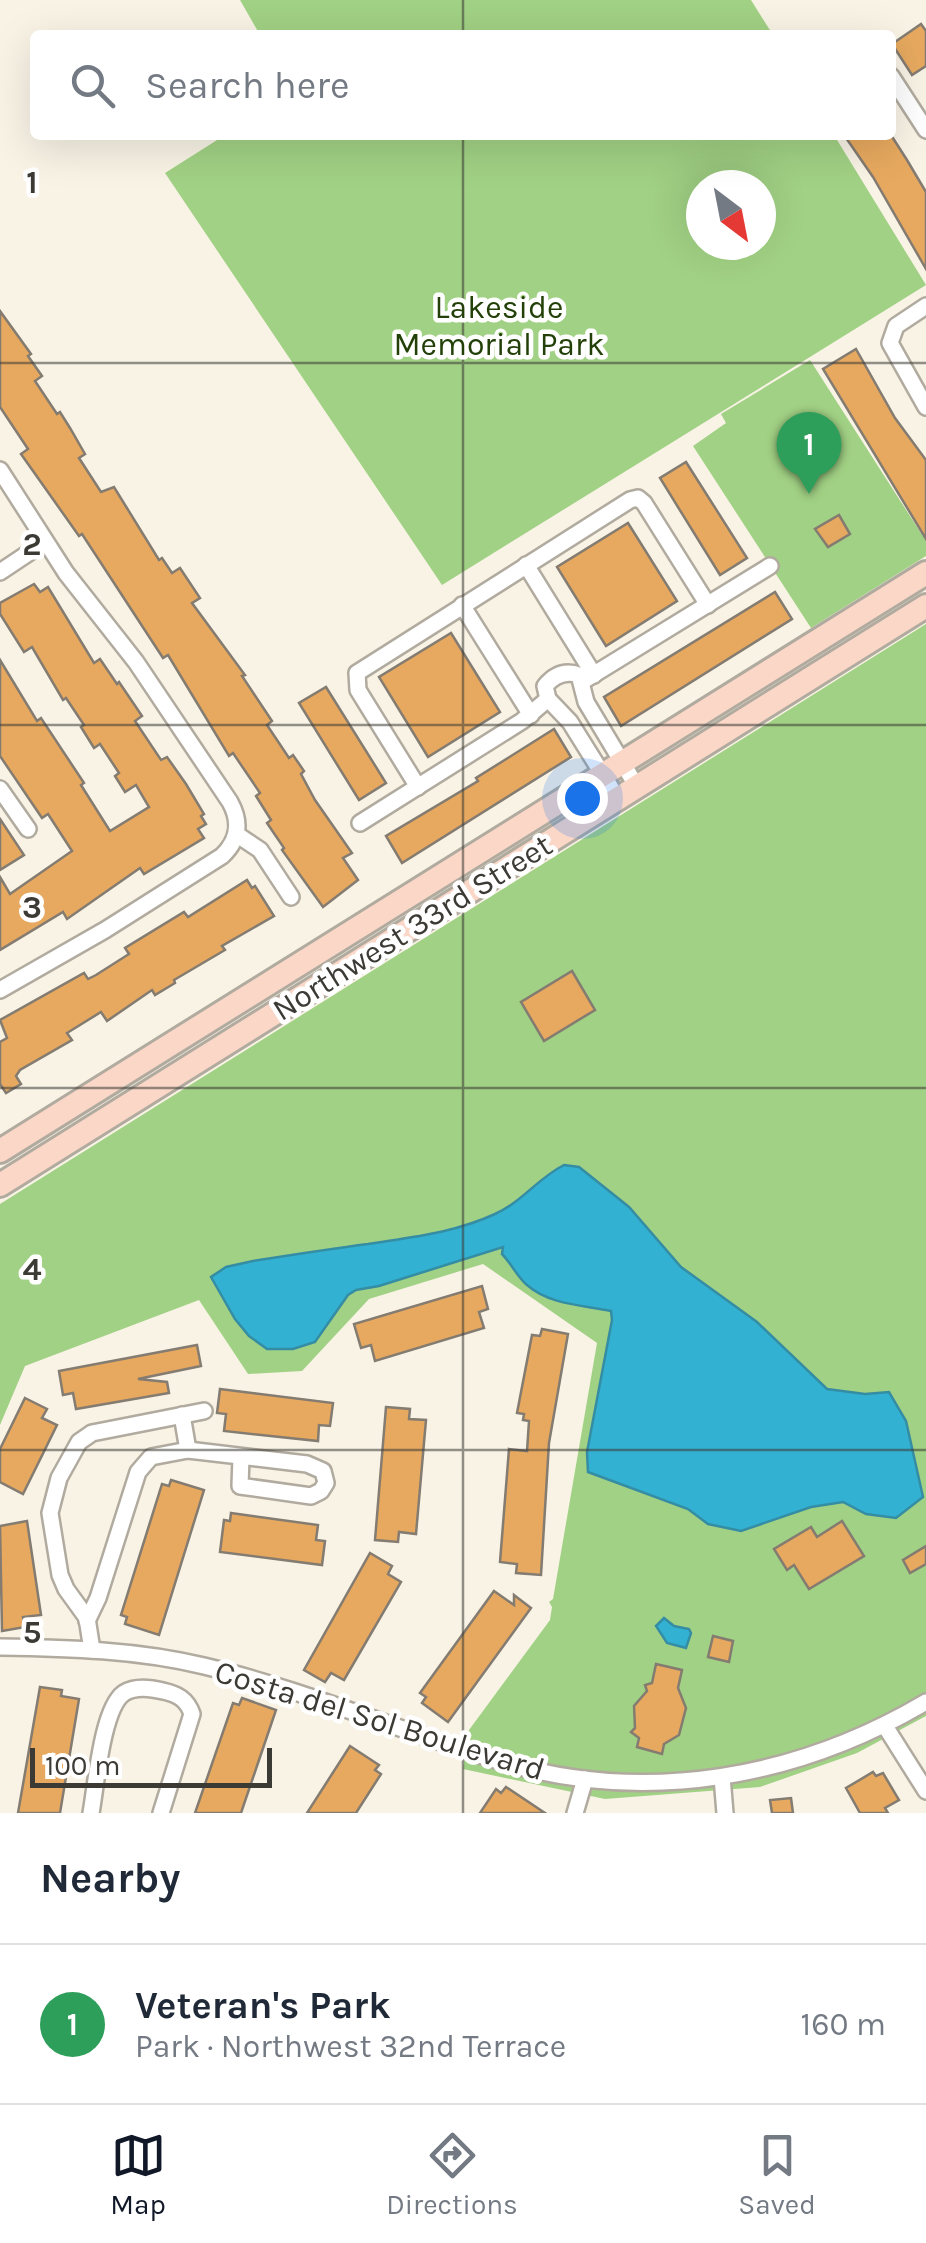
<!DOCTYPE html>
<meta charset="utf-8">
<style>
:root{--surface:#fff;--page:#f6f6f7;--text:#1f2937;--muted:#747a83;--line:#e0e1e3;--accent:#111827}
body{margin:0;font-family:Karla,sans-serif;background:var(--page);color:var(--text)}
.compass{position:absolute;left:686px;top:170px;width:90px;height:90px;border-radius:50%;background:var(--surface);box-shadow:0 10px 40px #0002;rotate:148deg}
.scale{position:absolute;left:30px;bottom:25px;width:242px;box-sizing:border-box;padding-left:10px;border:5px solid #3c3a35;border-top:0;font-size:28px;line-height:35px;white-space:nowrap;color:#3c3a35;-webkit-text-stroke:8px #fff;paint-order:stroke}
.you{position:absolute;left:582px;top:798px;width:35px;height:35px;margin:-25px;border:8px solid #fff;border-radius:50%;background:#1a73e8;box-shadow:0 0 0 15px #1a73e833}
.badge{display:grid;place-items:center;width:65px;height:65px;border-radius:50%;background:var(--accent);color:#fff;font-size:32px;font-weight:700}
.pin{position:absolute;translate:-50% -82px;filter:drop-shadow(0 2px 5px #0008)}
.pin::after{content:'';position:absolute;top:52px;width:35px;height:30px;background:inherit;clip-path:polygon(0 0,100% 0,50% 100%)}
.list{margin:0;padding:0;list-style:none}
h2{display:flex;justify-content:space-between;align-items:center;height:130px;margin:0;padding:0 40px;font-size:42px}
h2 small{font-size:32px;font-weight:400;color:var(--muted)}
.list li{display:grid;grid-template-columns:65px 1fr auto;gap:30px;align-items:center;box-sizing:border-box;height:160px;padding:0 40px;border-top:2px solid var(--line)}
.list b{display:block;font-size:38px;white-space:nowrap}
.list p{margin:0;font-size:32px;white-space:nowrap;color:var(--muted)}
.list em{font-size:32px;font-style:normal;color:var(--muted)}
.icon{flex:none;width:55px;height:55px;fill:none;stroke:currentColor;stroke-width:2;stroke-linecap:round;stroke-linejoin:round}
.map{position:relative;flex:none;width:926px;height:1813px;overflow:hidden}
.search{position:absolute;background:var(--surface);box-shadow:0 10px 40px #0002;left:30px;right:30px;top:30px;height:110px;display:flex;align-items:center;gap:25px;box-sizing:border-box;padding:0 35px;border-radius:10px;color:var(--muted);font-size:38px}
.sheet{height:290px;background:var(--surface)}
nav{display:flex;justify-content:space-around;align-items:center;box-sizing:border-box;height:140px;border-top:2px solid var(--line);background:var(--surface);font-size:28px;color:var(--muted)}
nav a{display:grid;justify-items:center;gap:5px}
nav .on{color:var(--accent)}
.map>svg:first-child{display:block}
.green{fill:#a1d184;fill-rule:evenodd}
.water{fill:#32b1d3;stroke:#358da4;stroke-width:2.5}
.building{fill:#e7a95f;stroke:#847b71;stroke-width:2.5}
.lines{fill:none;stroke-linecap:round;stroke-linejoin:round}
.street-casing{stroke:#b1ab9f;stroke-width:20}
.secondary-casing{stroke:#b1ab9f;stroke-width:28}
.street{stroke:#fff;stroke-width:15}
.secondary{stroke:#fbd7c8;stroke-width:22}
.grid{fill:none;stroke:#3c3a35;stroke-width:2.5;stroke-opacity:0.55}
.labels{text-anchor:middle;stroke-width:9;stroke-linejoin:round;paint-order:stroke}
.park-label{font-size:32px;fill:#224008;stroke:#fff}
.street-label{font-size:32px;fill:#3c3a35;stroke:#fff}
.grid-label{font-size:32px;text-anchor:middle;font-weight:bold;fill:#3c3a35;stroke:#fff;stroke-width:9;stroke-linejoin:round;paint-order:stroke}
</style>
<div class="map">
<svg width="926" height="1813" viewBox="0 0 926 1813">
<rect width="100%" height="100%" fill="#f9f3e6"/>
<g class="green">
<polygon points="240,0 751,0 773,35 260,35"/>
<path d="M 225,135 L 834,135 L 926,285 L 442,585 L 165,173 ZM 701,185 L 761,185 L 761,245 L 701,245 Z"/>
<polygon points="810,360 926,541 926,556 811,628 693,446 726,423 721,414"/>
<polygon points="926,624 926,1716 857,1753 760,1787 605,1799 463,1769 469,1730 550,1620 552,1607 549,1602 553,1599 597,1343 483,1264 369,1299 302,1371 248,1374 199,1300 25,1366 0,1425 0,1204"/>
</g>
<g class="water">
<path d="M 564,1165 L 579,1167 L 629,1207 L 681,1267 L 757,1322 L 827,1389 L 865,1394 L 889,1392 L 906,1421 L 923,1497 L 896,1518 L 866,1514 L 843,1502 L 811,1507 L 741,1531 L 708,1524 L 688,1509 L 588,1472 L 587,1452 L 612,1320 L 611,1311 C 582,1305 550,1305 527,1285 C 518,1278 511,1263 502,1254 L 503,1247 L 379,1286 L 356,1290 L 348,1295 L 315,1342 L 293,1349 L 267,1349 L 249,1336 L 235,1319 L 211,1277 L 226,1267 L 253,1261 C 291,1255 329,1249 368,1244 C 412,1237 454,1233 495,1214 C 522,1202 538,1178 564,1165 Z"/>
<polygon points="664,1618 674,1626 689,1629 691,1633 686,1648 667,1643 656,1626"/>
</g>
<g class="building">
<polygon points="921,24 926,31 926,66 912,75 892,44"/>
<polygon points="844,135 891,135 907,160 926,192 926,269 873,177"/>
<polygon points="0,311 31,354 28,356 42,376 35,381 57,414 60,412 70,428 85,454 79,458 101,492 114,487 159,560 162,558 172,573 180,568 200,598 192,603 245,675 242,676 272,721 267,725 289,758 293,755 304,771 301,774 315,800 352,853 343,858 358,880 323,907 282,850 284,848 267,823 271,820 256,796 260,793 233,753 229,756 168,655 163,658 82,534 79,536 21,454 28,449 0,407"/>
<polygon points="856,349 895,418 926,460 926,539 823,369"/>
<polygon points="686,462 747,558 720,575 660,478"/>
<polygon points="839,515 850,534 828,547 815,529"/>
<polygon points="628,523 677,601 606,646 557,567"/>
<polygon points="34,584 40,592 48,587 94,663 100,659 117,684 119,682 142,716 135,721 161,760 167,757 186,784 204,814 201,816 206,824 198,829 204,838 144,874 140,868 67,919 63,912 0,950 0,877 10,894 72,851 48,814 42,818 0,756 0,660 37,721 41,718 84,783 81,785 110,831 149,807 136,785 125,792 115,776 119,773 100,744 94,748 81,727 84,725 66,698 63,700 32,647 24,652 0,614 0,603"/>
<polygon points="775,592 792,619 621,726 604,697"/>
<polygon points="451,633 500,712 428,757 379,677"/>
<polygon points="326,687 386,783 359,800 299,703"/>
<polygon points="554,729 571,757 402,863 386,836 478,781 476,778"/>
<polygon points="0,819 24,855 0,870"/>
<polygon points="247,880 252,888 255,886 274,916 222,946 225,950 174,980 175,983 155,995 152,990 107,1021 101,1012 67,1033 72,1040 20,1070 16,1076 21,1084 6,1093 0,1084 0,1042 7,1038 0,1020 84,973 88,979 96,975 129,954 125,948 184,912 188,917"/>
<polygon points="572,971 595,1010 544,1041 521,1002"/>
<polygon points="482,1286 488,1309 479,1312 484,1328 375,1361 371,1345 361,1348 354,1324"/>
<polygon points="542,1329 568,1334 549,1443 541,1575 516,1573 517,1564 500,1562 509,1449 527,1451 529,1421 523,1420 524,1414 517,1413 532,1335 540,1336"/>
<polygon points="197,1345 201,1366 138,1379 167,1382 169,1393 76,1409 73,1393 63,1395 59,1371"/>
<polygon points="220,1389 333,1403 330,1426 319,1425 318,1441 224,1431 226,1414 217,1413"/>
<polygon points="25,1398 47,1409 42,1418 57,1425 23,1494 0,1482 0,1449"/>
<polygon points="386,1407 410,1409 409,1419 426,1420 416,1534 399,1532 398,1542 375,1540"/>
<polygon points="171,1480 204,1490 159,1635 125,1624 127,1617 121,1615 162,1484 169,1486"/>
<polygon points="231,1513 318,1525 316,1540 325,1541 322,1565 220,1552 224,1520 230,1521"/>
<polygon points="27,1521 41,1615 23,1617 25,1627 2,1631 0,1526"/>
<polygon points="842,1521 864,1556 809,1589 794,1565 787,1570 774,1549 811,1527 817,1537"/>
<polygon points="926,1546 926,1564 910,1573 903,1560"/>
<polygon points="370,1553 392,1566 388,1574 401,1582 344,1680 331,1673 325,1682 304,1670"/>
<polygon points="494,1591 514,1605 514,1595 531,1608 448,1722 422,1703 426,1697 420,1693"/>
<polygon points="713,1636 733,1641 729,1662 708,1657"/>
<polygon points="656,1664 682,1670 678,1688 686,1708 679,1735 664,1744 662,1754 637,1747 639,1738 631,1732 635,1728 634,1706 647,1691 645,1685 652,1683"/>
<polygon points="40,1687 62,1690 61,1696 79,1699 60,1813 18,1813"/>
<polygon points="242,1698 276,1710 241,1813 195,1813 233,1703 239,1705"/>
<polygon points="350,1746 379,1765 375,1770 381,1774 356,1813 307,1813"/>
<polygon points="873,1772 876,1776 883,1773 899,1800 885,1808 888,1813 860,1813 846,1788"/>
<polygon points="506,1787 545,1813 480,1813 496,1789 501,1793"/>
<polygon points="791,1798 793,1813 772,1813 770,1800"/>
</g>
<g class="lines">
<g class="street-casing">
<g id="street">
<polyline points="891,76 926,130"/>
<polyline points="926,306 896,326 890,343 926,407"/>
<path d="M 0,470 L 66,573 L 136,662 L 230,802 C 241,822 239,840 222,856 L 105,930 L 0,990"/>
<polyline points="526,565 594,675"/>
<polyline points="0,572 45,542"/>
<polyline points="462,605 531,715"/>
<polyline points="583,681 770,566"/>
<polyline points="418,787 358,690 357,673 630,500 638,498 644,503 708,605"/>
<polyline points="0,789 28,829"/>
<path d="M 618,799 L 570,722 L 548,699 L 545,686 C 554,675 565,670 579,675 L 586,702 L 637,787"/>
<polyline points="360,823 522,721 548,699"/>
<polyline points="236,834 260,850 291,897"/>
<polyline points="182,1415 188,1450"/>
<polyline points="87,1621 98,1598 138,1472 151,1457 188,1450 307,1464 323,1471 326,1483 321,1491 311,1496 240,1486 241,1457"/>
<path d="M 0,1647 C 68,1648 138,1650 204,1666 C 305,1690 402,1732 502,1762 C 647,1805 797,1778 926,1702"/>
<polyline points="92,1650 87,1618 66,1589 60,1575 50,1513 59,1478 79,1442 92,1433 204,1411"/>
<polyline points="885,1726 926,1791"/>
<polyline points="722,1777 725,1813"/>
<path d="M 91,1813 C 96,1786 102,1708 124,1693 C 135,1686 151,1688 163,1691 C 177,1694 187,1699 192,1714 L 161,1813"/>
<polyline points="575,1813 585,1779"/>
</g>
</g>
<g class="secondary-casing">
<g id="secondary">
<polyline points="0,1151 926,573"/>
<polyline points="0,1185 926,606"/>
</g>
</g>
<use href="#street" class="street"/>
<use href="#secondary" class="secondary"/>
</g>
<path class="grid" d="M 463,0 L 463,35M 463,135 L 463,1813M 0,363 L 926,363M 0,725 L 926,725M 0,1088 L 926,1088M 0,1450 L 926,1450"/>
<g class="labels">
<g class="park-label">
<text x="499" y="318">Lakeside<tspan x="499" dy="37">Memorial Park</tspan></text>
</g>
<g class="street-label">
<text transform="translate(412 927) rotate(-32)" y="11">Northwest 33rd Street</text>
<text transform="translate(380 1720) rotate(17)" y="11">Costa del Sol Boulevard</text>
</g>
</g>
<g class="grid-label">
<text x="32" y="193">1</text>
<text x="32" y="555">2</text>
<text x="32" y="918">3</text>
<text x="32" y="1280">4</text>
<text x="32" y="1643">5</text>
</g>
</svg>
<svg class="compass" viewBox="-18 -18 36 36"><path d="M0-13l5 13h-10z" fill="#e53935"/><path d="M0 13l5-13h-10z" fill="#747a83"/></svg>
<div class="scale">100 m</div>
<div class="you"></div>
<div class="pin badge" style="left:809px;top:494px;background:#2e9e5b">1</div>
<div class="search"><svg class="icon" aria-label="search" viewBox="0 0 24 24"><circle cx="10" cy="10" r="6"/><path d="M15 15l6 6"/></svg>Search here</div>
</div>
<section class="sheet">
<h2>Nearby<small></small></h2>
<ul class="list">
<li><span class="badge" style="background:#2e9e5b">1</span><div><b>Veteran's Park</b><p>Park · Northwest 32nd Terrace</p></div><em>160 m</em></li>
</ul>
</section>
<nav>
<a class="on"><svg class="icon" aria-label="map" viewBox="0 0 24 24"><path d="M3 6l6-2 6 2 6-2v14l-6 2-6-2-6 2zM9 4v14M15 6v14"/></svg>Map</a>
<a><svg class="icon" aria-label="directions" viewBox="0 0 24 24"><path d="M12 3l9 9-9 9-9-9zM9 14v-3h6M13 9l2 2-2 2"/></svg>Directions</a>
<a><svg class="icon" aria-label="saved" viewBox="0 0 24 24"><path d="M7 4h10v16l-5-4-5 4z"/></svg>Saved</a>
</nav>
